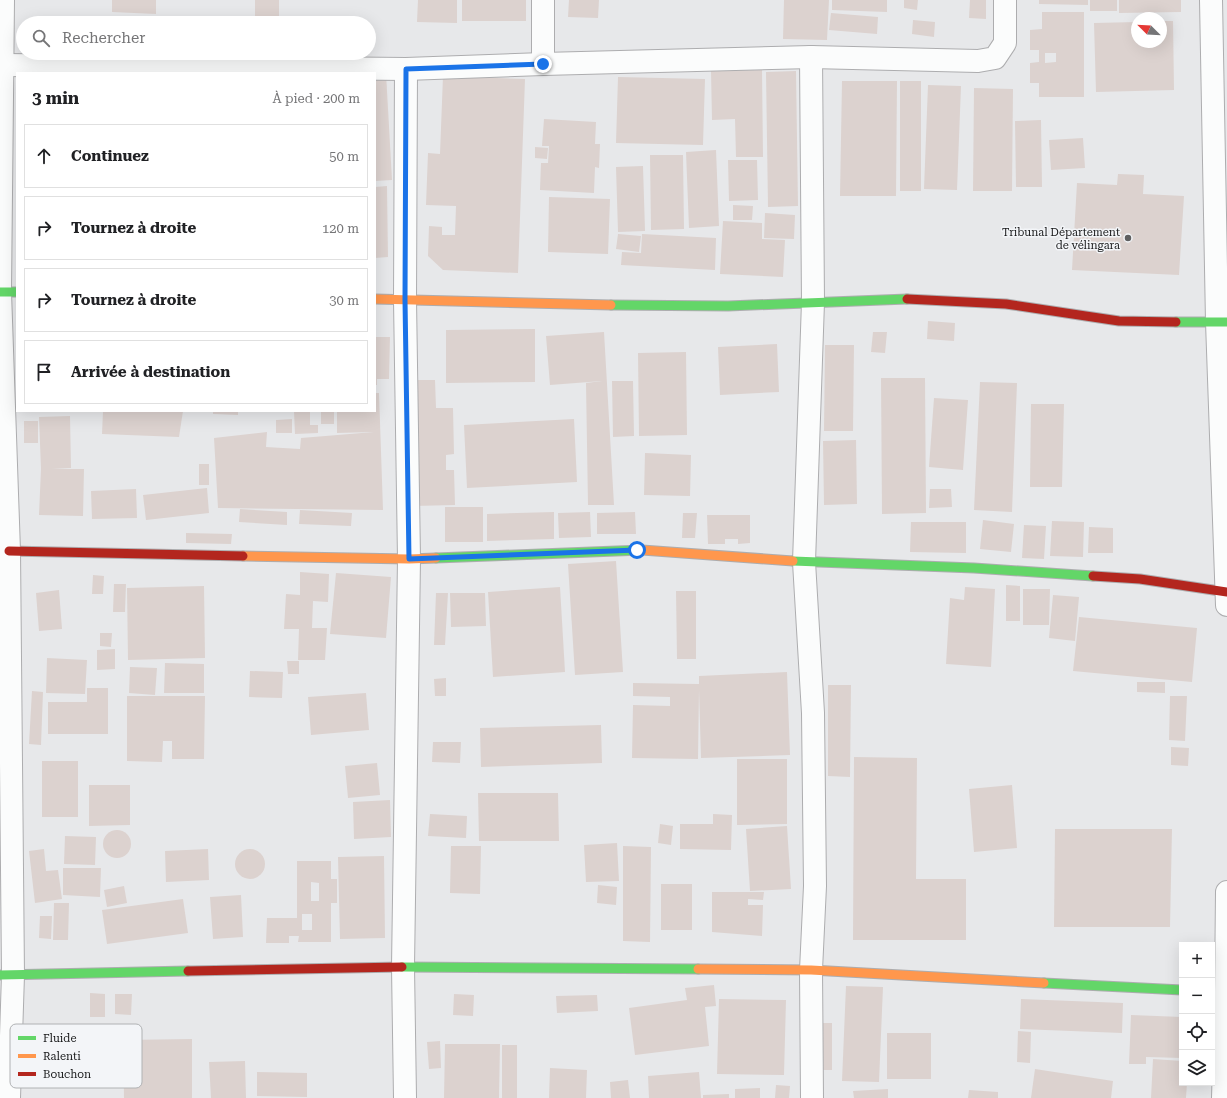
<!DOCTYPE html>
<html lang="fr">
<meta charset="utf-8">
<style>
:root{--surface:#fff;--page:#f6f6f6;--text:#202124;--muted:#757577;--line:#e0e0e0}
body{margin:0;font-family:"Roboto Serif",serif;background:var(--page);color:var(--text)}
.controls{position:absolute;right:12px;bottom:12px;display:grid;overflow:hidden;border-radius:0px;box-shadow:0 4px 16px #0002}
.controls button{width:36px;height:36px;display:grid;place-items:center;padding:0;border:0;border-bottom:1px solid var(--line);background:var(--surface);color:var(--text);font:20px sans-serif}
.compass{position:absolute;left:1131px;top:12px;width:36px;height:36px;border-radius:50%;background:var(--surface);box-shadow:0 4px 16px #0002;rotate:294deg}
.stop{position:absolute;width:12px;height:12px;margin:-9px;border:3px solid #1a73e8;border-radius:50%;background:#fff}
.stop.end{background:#1a73e8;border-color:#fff;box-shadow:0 1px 4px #0008}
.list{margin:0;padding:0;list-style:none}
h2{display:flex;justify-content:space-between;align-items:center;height:52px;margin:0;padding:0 16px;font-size:17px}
h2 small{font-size:13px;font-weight:400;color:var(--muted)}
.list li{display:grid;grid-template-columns:26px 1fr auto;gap:12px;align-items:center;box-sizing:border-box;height:64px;margin:0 8px 8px;padding:0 8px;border:1px solid var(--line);border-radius:0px}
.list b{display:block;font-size:15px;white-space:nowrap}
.list em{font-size:13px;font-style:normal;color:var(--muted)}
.icon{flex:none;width:22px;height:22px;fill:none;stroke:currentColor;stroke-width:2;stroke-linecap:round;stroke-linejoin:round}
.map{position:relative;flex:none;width:1227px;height:1098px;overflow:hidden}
.search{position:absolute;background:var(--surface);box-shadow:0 4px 16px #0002;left:16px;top:16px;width:360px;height:44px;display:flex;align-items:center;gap:10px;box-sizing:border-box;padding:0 14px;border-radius:22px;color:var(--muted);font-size:15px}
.panel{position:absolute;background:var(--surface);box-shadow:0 4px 16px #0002;left:16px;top:72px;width:360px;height:340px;border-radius:0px}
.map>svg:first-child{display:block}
.building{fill:#dcd2cf;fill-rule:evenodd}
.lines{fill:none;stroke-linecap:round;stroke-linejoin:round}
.street-casing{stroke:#adadaf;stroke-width:24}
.fast-casing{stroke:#adadaf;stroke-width:11}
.slow-casing{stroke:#adadaf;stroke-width:11}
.jam-casing{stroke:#adadaf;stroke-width:11}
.street{stroke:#fbfcfc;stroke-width:22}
.fast{stroke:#63d668;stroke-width:9}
.slow{stroke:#ff974d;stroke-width:9}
.jam{stroke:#b3261e;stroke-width:9}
.route{stroke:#1a73e8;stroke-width:5}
.poi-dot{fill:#5e5f60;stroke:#f3f5f8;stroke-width:1.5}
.labels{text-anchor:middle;stroke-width:3;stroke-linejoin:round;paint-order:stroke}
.poi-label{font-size:11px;fill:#141516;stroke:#f3f5f8;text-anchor:end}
.key{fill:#f3f5f8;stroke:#b0b2b4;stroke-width:1}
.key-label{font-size:11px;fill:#141516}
</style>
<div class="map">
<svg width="1227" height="1098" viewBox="0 0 1227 1098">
<rect width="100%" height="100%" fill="#e7e8ea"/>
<g class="building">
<polygon points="112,0 156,0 156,14 112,12"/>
<rect x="255" y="0" width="24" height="23"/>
<polygon points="418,0 457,0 457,23 417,22"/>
<rect x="462" y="0" width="64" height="21"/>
<polygon points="569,0 599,0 598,18 568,17"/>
<polygon points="784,0 829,0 827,40 783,39"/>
<polygon points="832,0 887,0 887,12 832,10"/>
<polygon points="904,0 918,0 917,10 904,8"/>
<polygon points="970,0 986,0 986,19 969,18"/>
<polygon points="1039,0 1088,0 1088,5 1039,4"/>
<rect x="1090" y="0" width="27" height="11"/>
<polygon points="1119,0 1181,0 1181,12 1119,13"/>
<path d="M 1042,12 L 1084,12 L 1084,97 L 1039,97 L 1039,83 L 1030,83 L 1030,63 L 1039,62 L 1039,50 L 1030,50 L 1030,30 L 1042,29 ZM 1045,53 L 1056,53 L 1056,62 L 1045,63 Z"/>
<polygon points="831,13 878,17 877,34 829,30"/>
<polygon points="913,20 935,22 934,37 912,34"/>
<polygon points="1161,21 1173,21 1174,90 1096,92 1094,23 1137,22 1137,42 1161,42"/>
<polygon points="762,70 763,157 736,157 735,119 712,120 711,71"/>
<polygon points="796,71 798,206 768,207 766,72"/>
<polygon points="375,73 386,73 392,180 375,181"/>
<polygon points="443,76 525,79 518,273 443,270 428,256 429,226 442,227 442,235 455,235 456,206 426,205 428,153 440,154"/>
<polygon points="618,77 705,79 703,145 616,143"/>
<polygon points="842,81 897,81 896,196 840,196"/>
<rect x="900" y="81" width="21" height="110"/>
<polygon points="928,85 961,86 957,190 924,189"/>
<polygon points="974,88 1013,89 1012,191 973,191"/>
<polygon points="544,119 596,122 595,144 600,144 599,168 595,167 594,193 540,190 541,163 548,163 549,146 542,146"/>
<polygon points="1041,120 1042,187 1016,187 1015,121"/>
<polygon points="1083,138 1085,168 1051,170 1049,140"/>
<polygon points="535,147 548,148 547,159 535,158"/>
<polygon points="716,150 719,226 689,228 686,152"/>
<polygon points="650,155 683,155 684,229 651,230"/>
<polygon points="728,160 757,160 758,200 729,201"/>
<polygon points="643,166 645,231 618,232 616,167"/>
<polygon points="1118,174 1144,175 1143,194 1184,196 1179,275 1072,270 1077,183 1117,185"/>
<polygon points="387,186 388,257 375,258 375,187"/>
<polygon points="549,197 610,199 608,254 548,252"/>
<polygon points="733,205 753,206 752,220 733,220"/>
<polygon points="765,213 795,215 794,239 764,238"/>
<polygon points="723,221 762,223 762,239 785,240 783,277 720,274"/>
<polygon points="618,234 641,236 639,252 616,249"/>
<polygon points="642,234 716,238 715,270 621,265 622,252 641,253"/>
<polygon points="928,321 955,323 954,341 927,339"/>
<polygon points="535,329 535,382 446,383 446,330"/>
<polygon points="604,332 614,505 588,505 586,383 602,381 550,385 546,336"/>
<polygon points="873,332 887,332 885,353 871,352"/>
<polygon points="375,337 390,337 389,379 377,379 377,385 375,385"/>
<polygon points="777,344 779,392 720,395 718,347"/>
<polygon points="825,345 854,345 853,431 824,431"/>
<polygon points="686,352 687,435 639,436 638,353"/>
<polygon points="881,378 925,378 926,513 882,514"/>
<polygon points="412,380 435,380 436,408 453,408 454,454 446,455 446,470 454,470 455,505 413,506"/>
<polygon points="612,381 633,381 634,436 613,437"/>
<polygon points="980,382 1017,383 1012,512 974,510"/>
<polygon points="375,393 379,393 383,510 218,508 214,438 267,432 266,447 300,449 301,438 374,432 337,433 337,411 375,411"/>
<polygon points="934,398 968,400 963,470 929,467"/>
<polygon points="1031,404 1064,404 1062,487 1030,487"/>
<polygon points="103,411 183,411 179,437 102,434"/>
<polygon points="213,411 238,411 238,415 213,414"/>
<polygon points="294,411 310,411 310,425 318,425 318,433 295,434"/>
<rect x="321" y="411" width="13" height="13"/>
<polygon points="70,416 71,468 52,469 84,469 83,516 39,515 41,469 39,417"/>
<polygon points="292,419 292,433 276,433 276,420"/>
<polygon points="574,419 577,482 467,488 464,425"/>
<rect x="24" y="421" width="14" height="22"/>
<polygon points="856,440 857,504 824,505 823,441"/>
<polygon points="645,453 691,455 690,496 644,495"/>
<rect x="199" y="464" width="10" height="21"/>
<polygon points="207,488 209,513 146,520 143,495"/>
<polygon points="136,489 137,518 92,519 91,491"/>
<polygon points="930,489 951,489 952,507 929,508"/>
<rect x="445" y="507" width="38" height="35"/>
<polygon points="240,509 287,512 287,525 239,522"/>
<polygon points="300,510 352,513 351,526 299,524"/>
<polygon points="554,512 554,539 487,541 487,514"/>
<polygon points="590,512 591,537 559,538 558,513"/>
<polygon points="635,512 636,534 597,534 597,513"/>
<polygon points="683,513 697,513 695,538 682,538"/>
<polygon points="707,515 750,515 750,543 738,544 738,539 725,539 725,544 708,544"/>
<polygon points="983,520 1014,524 1011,552 980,549"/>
<polygon points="1052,521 1084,522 1083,557 1050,556"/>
<polygon points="911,522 966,522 966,553 910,552"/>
<polygon points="1024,525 1046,526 1044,559 1022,558"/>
<polygon points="1089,527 1113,528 1113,553 1088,553"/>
<polygon points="186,533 232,534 231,544 186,543"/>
<polygon points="616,561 623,672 575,675 568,564"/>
<polygon points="300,572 329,574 328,602 313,601 312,628 327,628 325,660 298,660 299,629 284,629 286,594 300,595"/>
<polygon points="336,573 391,577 386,638 330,634"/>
<polygon points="93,575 104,576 103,594 92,594"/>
<polygon points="114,584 126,584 125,612 113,612"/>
<polygon points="1006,585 1020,586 1020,621 1006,621"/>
<polygon points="204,586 205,658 128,660 127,588"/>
<polygon points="560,587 565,672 493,677 488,592"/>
<polygon points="965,587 995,589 991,667 946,664 950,598 964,600"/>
<polygon points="1023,589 1050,589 1049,625 1023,625"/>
<polygon points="59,590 62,629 39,631 36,593"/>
<polygon points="676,591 696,591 696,659 677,659"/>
<polygon points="436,593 448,593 445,645 434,645"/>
<polygon points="450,593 485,593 486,626 451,627"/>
<polygon points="1053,595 1079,597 1075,641 1049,638"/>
<polygon points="1079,617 1197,628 1192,682 1073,671"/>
<polygon points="100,633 112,633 111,647 100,646"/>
<polygon points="115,649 115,669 97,670 97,650"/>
<polygon points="47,658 87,660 85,694 46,693"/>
<polygon points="287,661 299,661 299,674 288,674"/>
<polygon points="165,663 204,664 204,693 164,693"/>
<polygon points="130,667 157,668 155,695 129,693"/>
<polygon points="250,671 283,672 282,698 249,697"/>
<polygon points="787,672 790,755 701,758 699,690 698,759 632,758 633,705 670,706 670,697 633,696 633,683 699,684 699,676"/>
<polygon points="446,678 446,696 435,696 434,679"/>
<polygon points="1137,682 1165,682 1165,693 1137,692"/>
<polygon points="828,685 851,685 850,777 828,776"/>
<polygon points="87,688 108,688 108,734 48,734 48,702 87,702"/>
<polygon points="32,691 43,692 41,745 29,744"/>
<polygon points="366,693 369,730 311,735 308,697"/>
<polygon points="127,696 205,696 204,759 172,759 172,741 163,741 162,762 127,761"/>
<polygon points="1170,696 1187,696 1185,741 1169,740"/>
<polygon points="601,725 602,763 481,767 480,728"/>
<polygon points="433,742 461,742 460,763 432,762"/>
<polygon points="1171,747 1189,748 1188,766 1171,765"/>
<polygon points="854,757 917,758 916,879 966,879 966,940 853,940"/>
<polygon points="737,759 787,759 787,824 737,825"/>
<rect x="42" y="761" width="36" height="56"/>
<polygon points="377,763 380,795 348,798 345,766"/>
<polygon points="89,785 130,785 130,825 89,826"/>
<polygon points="1012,785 1017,848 974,852 969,789"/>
<polygon points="478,793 558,793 559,841 479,841"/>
<polygon points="390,800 391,837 354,839 353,802"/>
<polygon points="430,814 467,816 466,838 428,836"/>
<polygon points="713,814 732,815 731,850 680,849 680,824 713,824"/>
<polygon points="660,824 673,826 671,845 658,843"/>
<polygon points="787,826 791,889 750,891 746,829"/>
<polygon points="1055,829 1172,829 1170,927 1054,927"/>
<circle cx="117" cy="844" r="14"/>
<polygon points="65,836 96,837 95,865 64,864"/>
<polygon points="617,843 619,881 586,882 584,845"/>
<polygon points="451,846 481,846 480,894 450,893"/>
<polygon points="623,846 651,847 650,942 623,941"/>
<polygon points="44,849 46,871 58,870 62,899 35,903 29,851"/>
<polygon points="208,849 209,880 166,882 165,851"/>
<circle cx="250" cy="864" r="15"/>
<polygon points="384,856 385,938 340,939 338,857"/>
<path d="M 297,861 L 331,861 L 331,879 L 337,879 L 337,903 L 331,903 L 331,942 L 298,942 L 299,936 L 289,936 L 289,943 L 266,943 L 267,918 L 297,918 ZM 311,882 L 319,883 L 319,901 L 311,901 ZM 302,914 L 312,914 L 312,930 L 302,930 Z"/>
<polygon points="63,868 101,868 100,897 63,895"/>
<rect x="661" y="884" width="31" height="46"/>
<polygon points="598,885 617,887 616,905 597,903"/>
<polygon points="124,886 127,903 107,907 104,890"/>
<polygon points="712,892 764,892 763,900 748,899 748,905 763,905 762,936 712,932"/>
<polygon points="241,895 243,937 213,939 210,897"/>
<polygon points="183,899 188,933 107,944 102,910"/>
<polygon points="54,903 69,903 68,940 53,940"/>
<polygon points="40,916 52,916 51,939 39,938"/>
<polygon points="714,985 716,1006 705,1007 709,1046 635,1055 629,1008 687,1000 685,988"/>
<polygon points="846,986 883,987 879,1082 842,1081"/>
<polygon points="90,993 105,994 105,1017 90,1017"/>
<polygon points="115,994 132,994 131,1015 115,1014"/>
<polygon points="454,994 474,995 473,1016 453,1015"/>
<polygon points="597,995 598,1011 557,1013 556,996"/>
<polygon points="719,999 786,1000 784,1075 717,1074"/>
<polygon points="1021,999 1123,1003 1122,1033 1020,1029"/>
<polygon points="1131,1015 1182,1017 1182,1058 1146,1057 1146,1064 1129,1064"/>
<rect x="819" y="1023" width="13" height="47"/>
<polygon points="1018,1031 1031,1032 1030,1063 1017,1062"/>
<rect x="887" y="1033" width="44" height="46"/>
<polygon points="192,1039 192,1098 124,1098 123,1040"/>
<polygon points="440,1041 441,1068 429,1069 427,1042"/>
<polygon points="445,1044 500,1044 499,1098 444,1098"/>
<rect x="502" y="1045" width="15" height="53"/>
<polygon points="1153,1059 1182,1061 1182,1083 1187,1083 1186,1098 1151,1098"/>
<polygon points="245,1061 246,1098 211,1098 209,1062"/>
<polygon points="550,1068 587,1070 586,1098 549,1098"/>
<polygon points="1035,1069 1113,1081 1111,1098 1031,1098"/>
<polygon points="257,1072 307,1073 307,1097 257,1096"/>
<polygon points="699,1072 701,1098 649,1098 648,1076"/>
<polygon points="628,1080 630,1098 611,1098 610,1082"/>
<polygon points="776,1085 790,1086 789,1098 775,1098"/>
<polygon points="760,1088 760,1098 735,1098 735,1089"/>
<polygon points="888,1089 888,1098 854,1098 853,1091"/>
<polygon points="969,1090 998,1092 998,1098 968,1098"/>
<polygon points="729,1094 729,1098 703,1098 703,1095"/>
</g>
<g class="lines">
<g class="street-casing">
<g id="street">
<polyline points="3,0 0,292 9,551 13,975 9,1098"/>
<polyline points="1211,0 1217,322 1227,605"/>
<polyline points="811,57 813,302 804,562 813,713 815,886 811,970 812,1098"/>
<polyline points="543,64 543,0"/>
<polyline points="3,65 406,69 543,64 811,57 978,61 995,58 1005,43 1005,0"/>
<polyline points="405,1098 403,967 409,559 405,300 406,69"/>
<polyline points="1223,1098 1226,992 1227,892"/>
</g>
</g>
<g class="fast-casing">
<g id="fast">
<polyline points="0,292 17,292"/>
<polyline points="611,305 728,306 907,299"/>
<polyline points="1176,322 1227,322"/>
<polyline points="436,558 642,550"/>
<polyline points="793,561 974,568 1093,576"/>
<polyline points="402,967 698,969"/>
<polyline points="0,975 188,971"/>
<polyline points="1044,983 1182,990"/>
</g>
</g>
<g class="slow-casing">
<g id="slow">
<polyline points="375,299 611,305"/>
<polyline points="642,550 793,561"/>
<polyline points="243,556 409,559 436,558"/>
<polyline points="698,969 811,970 1044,983"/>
</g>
</g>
<g class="jam-casing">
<g id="jam">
<polyline points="907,299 1006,304 1119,321 1176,322"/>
<polyline points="9,551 243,556"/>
<polyline points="1093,576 1140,579 1227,592"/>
<polyline points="188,971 402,967"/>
</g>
</g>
<use href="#street" class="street"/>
<use href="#fast" class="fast"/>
<use href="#slow" class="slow"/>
<use href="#jam" class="jam"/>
</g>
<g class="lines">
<polyline class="route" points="543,64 406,69 405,300 409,559 637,550"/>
</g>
<circle class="poi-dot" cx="1128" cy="238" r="4"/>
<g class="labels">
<g class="poi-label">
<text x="1120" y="236">Tribunal Département<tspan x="1120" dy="13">de vélingara</tspan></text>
</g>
</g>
<rect x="10" y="1024" width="132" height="64" rx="6" class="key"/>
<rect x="18" y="1036" width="18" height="4" fill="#63d668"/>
<rect x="18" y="1054" width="18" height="4" fill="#ff974d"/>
<rect x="18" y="1072" width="18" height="4" fill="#b3261e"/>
<g class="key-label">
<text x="43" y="1042">Fluide</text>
<text x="43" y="1060">Ralenti</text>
<text x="43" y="1078">Bouchon</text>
</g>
</svg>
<div class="controls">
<button>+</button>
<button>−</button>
<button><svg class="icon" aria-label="locate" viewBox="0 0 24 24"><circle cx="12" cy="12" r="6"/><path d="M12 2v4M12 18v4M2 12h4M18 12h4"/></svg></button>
<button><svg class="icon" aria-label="layers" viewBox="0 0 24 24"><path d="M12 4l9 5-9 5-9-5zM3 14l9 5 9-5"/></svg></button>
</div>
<svg class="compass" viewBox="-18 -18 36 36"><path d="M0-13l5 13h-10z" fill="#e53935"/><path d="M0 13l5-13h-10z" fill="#757577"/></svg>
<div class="stop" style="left:637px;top:550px"></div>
<div class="stop end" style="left:543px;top:64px"></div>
<div class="search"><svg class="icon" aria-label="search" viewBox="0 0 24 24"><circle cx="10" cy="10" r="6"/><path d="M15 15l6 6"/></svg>Rechercher</div>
<section class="panel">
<h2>3 min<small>À pied · 200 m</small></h2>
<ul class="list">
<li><svg class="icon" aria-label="ahead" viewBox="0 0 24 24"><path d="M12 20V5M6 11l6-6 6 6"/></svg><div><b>Continuez</b></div><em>50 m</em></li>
<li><svg class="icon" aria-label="right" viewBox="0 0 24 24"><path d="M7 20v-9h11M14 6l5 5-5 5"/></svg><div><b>Tournez à droite</b></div><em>120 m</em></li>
<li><svg class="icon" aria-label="right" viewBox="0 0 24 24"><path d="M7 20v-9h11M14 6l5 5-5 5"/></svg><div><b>Tournez à droite</b></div><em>30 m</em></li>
<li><svg class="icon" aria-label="arrive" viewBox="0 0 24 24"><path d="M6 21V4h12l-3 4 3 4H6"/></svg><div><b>Arrivée à destination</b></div></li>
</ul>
</section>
</div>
